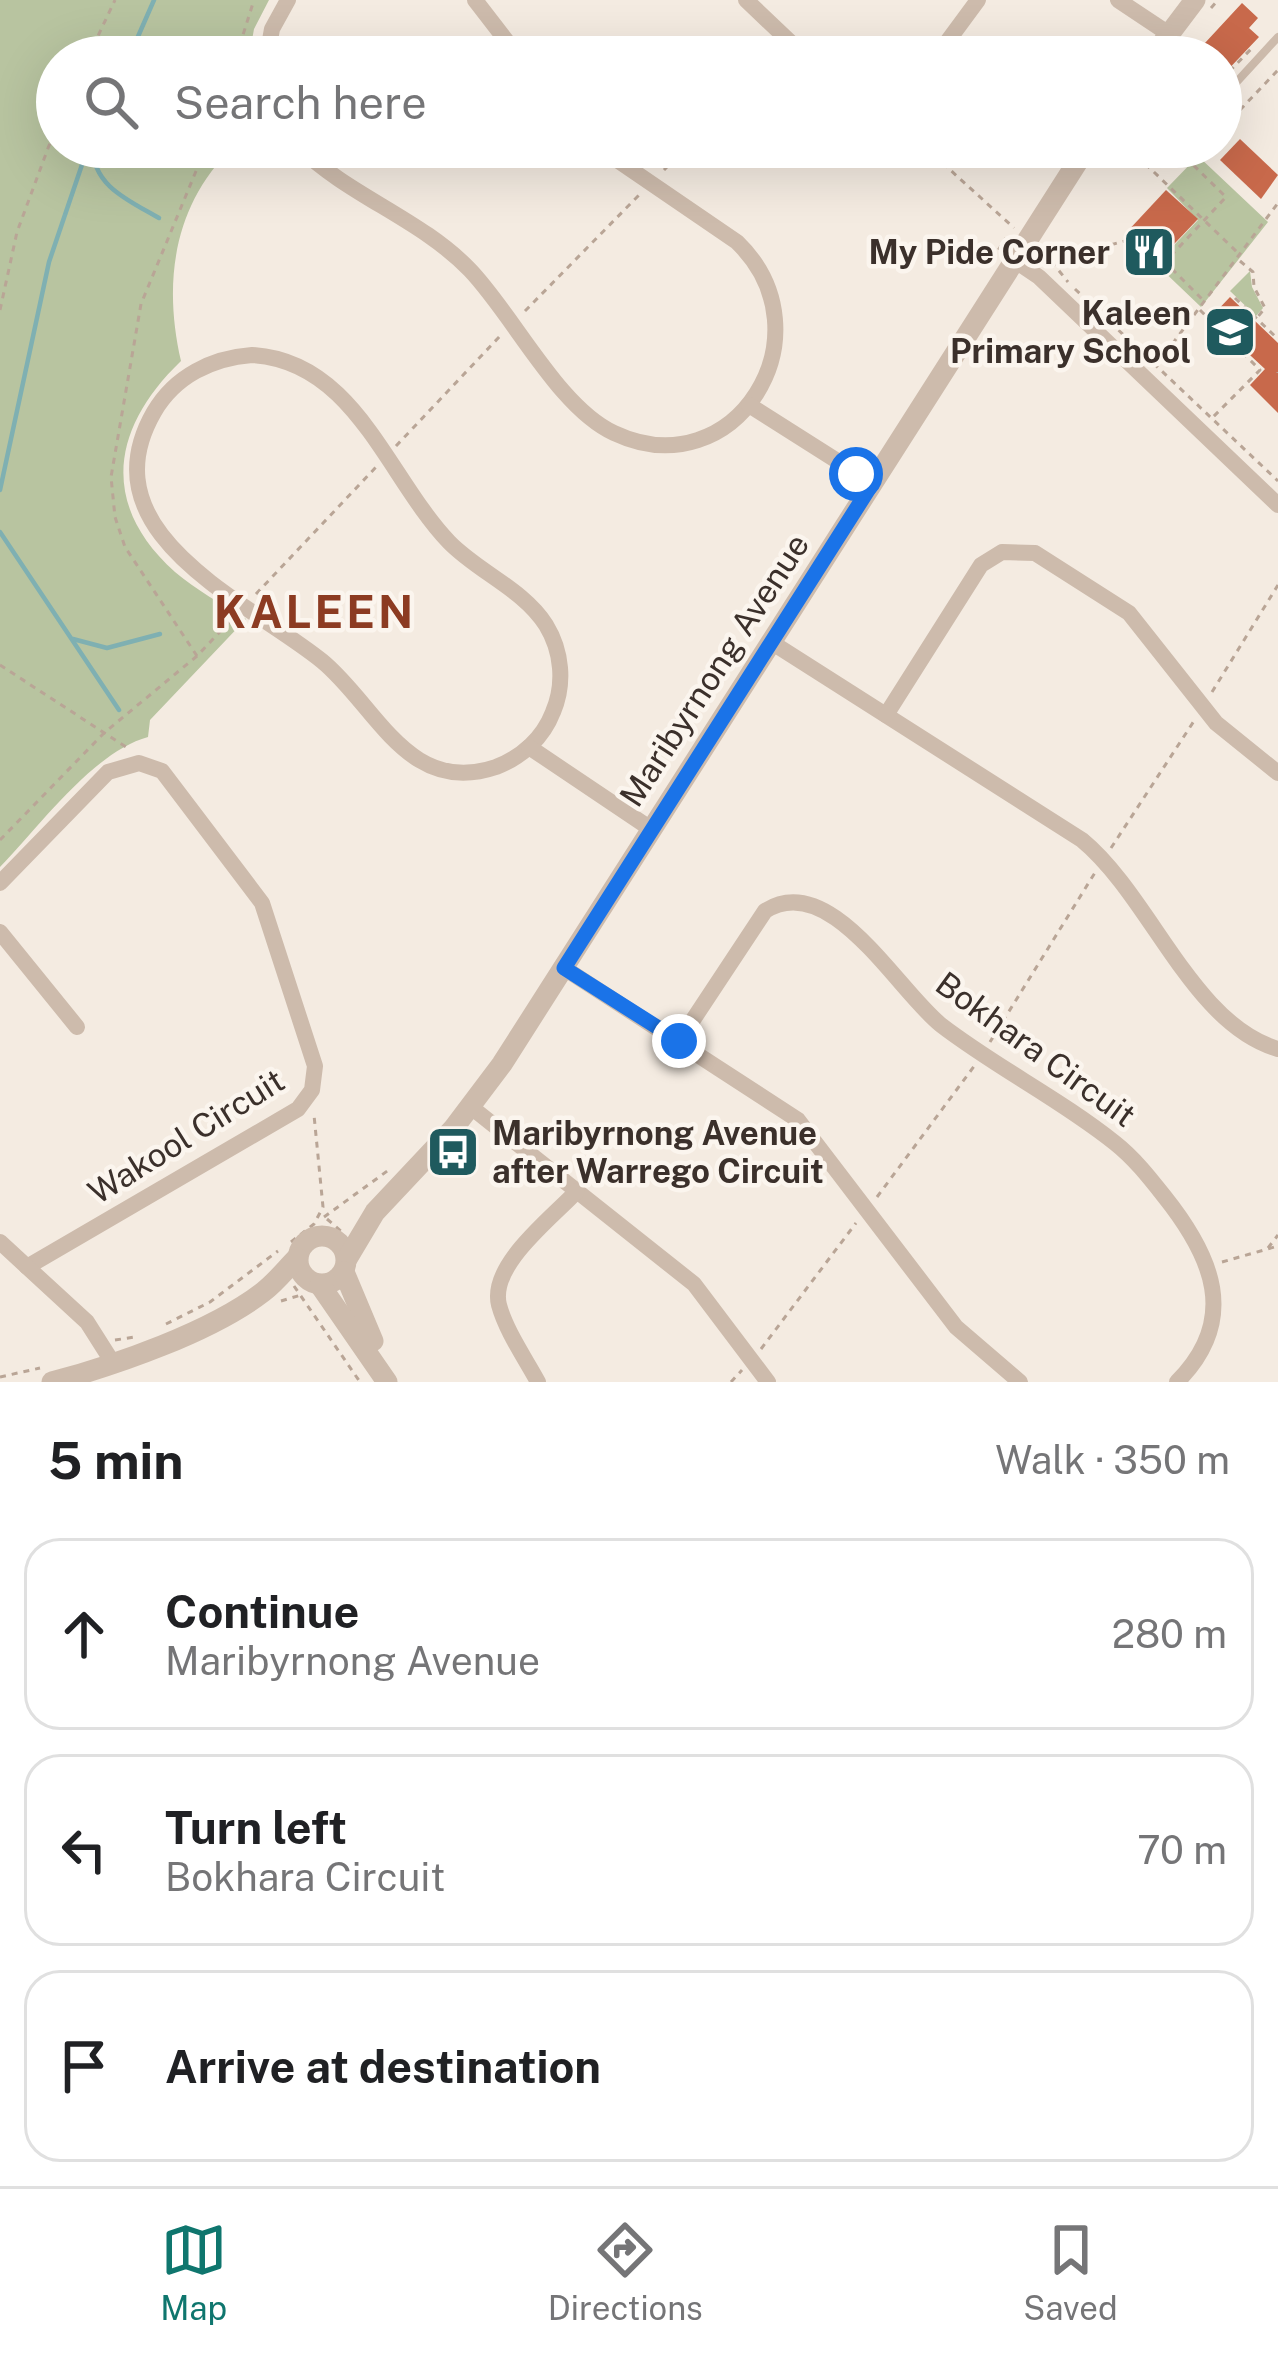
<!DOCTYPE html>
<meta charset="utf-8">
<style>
:root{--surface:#fff;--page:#f2f2f2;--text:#202124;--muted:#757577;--line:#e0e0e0;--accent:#0f766e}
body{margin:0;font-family:"Public Sans",sans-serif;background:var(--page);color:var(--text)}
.stop{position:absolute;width:36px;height:36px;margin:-27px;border:9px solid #1a73e8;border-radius:50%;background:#fff}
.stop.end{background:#1a73e8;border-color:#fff;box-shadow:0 3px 12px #0008}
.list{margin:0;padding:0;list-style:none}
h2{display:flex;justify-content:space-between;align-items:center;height:156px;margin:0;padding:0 48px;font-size:51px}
h2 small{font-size:39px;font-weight:400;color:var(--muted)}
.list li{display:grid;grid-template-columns:78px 1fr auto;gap:36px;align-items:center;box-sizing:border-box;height:192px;margin:0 24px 24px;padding:0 24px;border:3px solid var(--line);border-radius:36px}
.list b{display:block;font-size:45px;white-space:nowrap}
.list p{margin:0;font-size:39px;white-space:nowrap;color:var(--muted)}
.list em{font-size:39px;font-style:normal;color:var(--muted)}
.icon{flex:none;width:66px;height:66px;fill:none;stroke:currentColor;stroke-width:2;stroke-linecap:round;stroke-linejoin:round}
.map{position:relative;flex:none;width:1278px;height:1382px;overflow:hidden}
.search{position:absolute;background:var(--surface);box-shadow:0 12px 48px #0002;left:36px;right:36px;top:36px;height:132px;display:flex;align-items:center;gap:30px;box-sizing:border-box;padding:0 42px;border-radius:66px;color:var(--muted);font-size:45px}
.sheet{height:804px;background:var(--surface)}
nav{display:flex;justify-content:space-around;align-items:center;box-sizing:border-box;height:168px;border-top:3px solid var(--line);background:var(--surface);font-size:33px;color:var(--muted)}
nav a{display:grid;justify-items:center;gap:6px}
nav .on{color:var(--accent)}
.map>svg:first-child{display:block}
.green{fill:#b8c4a0}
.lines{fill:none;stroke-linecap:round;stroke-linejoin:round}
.stream{stroke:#7fb0b2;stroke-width:4.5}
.building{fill:#c8694b}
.path{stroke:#b9a596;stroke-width:3;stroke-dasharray:6 6;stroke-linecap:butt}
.service{stroke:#cdbbac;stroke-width:8}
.minor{stroke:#cdbbac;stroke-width:16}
.tertiary{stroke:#cdbbac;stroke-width:21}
.route{stroke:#1a73e8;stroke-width:15}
.labels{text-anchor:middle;stroke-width:9;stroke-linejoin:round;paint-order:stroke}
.poi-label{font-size:33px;font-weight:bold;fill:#3b302b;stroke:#fbf5ee;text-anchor:end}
.street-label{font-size:33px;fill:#3b302b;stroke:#fbf5ee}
.district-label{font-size:45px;font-weight:bold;letter-spacing:3px;fill:#8c3b22;stroke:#fbf5ee}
</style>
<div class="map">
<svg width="1278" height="1382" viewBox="0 0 1278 1382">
<rect width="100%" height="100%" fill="#f4ebe1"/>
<g class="green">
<path d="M 0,0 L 269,0 L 254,29 L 249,57 L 57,57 L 57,147 L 233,147 C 173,205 163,283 181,361 C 112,427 99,504 175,572 C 196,590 222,604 246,619 L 150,720 L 148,737 C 93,752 39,827 0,867 Z"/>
<polygon points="1198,156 1268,222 1201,307 1156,264 1198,220 1167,188"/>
<polygon points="1250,271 1252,287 1263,308 1256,316 1230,291"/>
</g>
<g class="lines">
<g class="stream">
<polyline points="129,57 154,0"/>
<path d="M 93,147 C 92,186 130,201 159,218"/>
<polyline points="0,490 49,262 88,147"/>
<polyline points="0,532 119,710"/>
<polyline points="73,639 107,648 160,634"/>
</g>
</g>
<g class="building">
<polygon points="1242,3 1258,18 1249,28 1259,37 1221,77 1221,57 1192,57"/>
<polygon points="1240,139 1278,175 1261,199 1220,160"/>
<polygon points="1166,190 1198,219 1156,263 1125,234"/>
<polygon points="1230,297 1278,343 1278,413 1250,385 1265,369 1210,318"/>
</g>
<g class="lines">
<g class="path">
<polyline points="1211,8 1218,0"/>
<polyline points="88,57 115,0"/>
<polyline points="236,57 254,0"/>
<polyline points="1130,57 1136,48"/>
<polyline points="1221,80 1253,47"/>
<polyline points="1231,104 1239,111 1278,70"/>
<polyline points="925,147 1014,228"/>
<polyline points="1128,147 1237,252"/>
<polyline points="1185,157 1226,197 1165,262 1204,301"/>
<polyline points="664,170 686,147"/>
<polyline points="1042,247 1068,256 1125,241 1158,270 1165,262"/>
<polyline points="1044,252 1068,282"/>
<polyline points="992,260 1006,238"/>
<polyline points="1240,261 1253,272 1254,287 1265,308 1256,319"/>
<polyline points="1075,289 1278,481"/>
<polyline points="1235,298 1278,339"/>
<polyline points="0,310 17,232 57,124"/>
<polyline points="1200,310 1260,370 1213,417"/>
<polyline points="525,311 640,194"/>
<polyline points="1158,363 1278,203"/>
<polyline points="1278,372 1278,373"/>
<polyline points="396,446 501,335"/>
<polyline points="256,594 377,466"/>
<polyline points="197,656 125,547 115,517 111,477 141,304 206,147"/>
<polyline points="0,665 129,749"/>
<polyline points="1212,692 1278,585"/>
<polyline points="0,840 104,733 197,656 233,618"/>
<polyline points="1111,848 1194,721"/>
<polyline points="990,1042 1096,871"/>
<polyline points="877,1197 975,1065"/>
<polyline points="324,1217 390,1169"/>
<polyline points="327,1219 342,1232"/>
<polyline points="291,1242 314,1224 323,1207 314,1115"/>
<polyline points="1268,1248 1278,1235"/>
<polyline points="1222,1262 1278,1246"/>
<polyline points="294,1286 360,1382"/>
<polyline points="281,1301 301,1295"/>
<polyline points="166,1324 210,1302 278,1251"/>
<polyline points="115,1340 135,1337"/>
<polyline points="761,1349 856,1223"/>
<polyline points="0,1377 40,1368"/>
<polyline points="731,1382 742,1370"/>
</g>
<g class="service">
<polyline points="1221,99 1278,37"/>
<polyline points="1159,147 1168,156 1177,147"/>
</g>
<g class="minor">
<polyline points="475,0 519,57"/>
<polyline points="746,0 806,57"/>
<polyline points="1118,0 1169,34"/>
<polyline points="267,57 272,29 288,0"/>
<polyline points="936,57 978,0"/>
<path d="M 299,147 C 349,196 421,219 470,270 C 514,316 558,407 614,433 C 735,490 832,334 737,242 L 598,147"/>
<polyline points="1014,260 1039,277 1278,505"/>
<path d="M 252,355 C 355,361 387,477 449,542 C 478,572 523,589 546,625 C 562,651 565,684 553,712 C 543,738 522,757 496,767 C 408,797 376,705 322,661 C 248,601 84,534 154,412 C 175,376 212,358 252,355 Z"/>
<polyline points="749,405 872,483"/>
<path d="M 771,642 L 1082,840 C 1151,897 1192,1024 1278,1049"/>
<polyline points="886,715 981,565 1002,552 1035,553 1129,613 1216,723 1278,773"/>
<polyline points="529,747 651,829"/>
<polyline points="0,883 108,772 139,763 162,771 262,903 315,1066 312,1090 298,1109 27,1267"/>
<polyline points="0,932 77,1027"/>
<polyline points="564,968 798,1120 956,1327 1020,1382"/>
<path d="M 679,1041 L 765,911 C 830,869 897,990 941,1025 C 997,1068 1060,1099 1115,1143 C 1134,1158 1149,1177 1164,1196 C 1212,1256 1240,1319 1177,1382"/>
<polyline points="471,1107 694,1284 768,1382"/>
<polyline points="0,1242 87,1322 113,1363"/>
<path d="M 538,1382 C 525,1358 506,1331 499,1305 C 489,1265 552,1218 577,1191"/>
</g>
<g class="tertiary">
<polyline points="1152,57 1195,0"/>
<circle cx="322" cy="1260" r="24"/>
<polyline points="347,1259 375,1212 453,1129 502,1064 1087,147"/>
<polyline points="344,1272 373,1341"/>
<polyline points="320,1285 387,1382"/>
<path d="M 52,1382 C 116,1365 211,1332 263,1292 C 276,1282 286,1269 297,1258"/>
</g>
</g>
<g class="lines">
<polyline class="route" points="679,1041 564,968 872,484 856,474"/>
</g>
<defs>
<g id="restaurant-square" transform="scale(2.7)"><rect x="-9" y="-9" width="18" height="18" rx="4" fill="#1f5a5e" stroke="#fbf5ee"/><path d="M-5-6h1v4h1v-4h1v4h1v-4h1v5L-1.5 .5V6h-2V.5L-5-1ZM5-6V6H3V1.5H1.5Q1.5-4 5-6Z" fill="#fff"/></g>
<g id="school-square" transform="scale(2.7)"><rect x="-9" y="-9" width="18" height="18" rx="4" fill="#1f5a5e" stroke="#fbf5ee"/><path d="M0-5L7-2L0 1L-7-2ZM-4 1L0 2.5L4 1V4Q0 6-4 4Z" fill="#fff"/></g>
<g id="bus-square" transform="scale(2.7)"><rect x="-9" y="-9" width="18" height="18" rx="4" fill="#1f5a5e" stroke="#fbf5ee"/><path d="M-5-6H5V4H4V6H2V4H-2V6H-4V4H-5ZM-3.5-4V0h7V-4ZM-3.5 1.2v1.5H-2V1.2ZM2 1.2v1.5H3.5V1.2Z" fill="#fff"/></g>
</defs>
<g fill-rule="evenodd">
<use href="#restaurant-square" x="1149" y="252"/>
<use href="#school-square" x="1230" y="332"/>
<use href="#bus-square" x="453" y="1152"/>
</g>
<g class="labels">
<g class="poi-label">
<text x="1110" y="264">My Pide Corner</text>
<text x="1191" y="325">Kaleen<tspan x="1191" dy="38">Primary School</tspan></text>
<text x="492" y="1145" text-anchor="start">Maribyrnong Avenue<tspan x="492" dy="38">after Warrego Circuit</tspan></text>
</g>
<g class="street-label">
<text transform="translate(714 670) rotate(-57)" y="12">Maribyrnong Avenue</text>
<text transform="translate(1036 1049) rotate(36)" y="12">Bokhara Circuit</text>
<text transform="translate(186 1136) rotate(-32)" y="12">Wakool Circuit</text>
</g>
<g class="district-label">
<text x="315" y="628">KALEEN</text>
</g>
</g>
</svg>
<div class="stop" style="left:856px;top:474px"></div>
<div class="stop end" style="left:679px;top:1041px"></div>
<div class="search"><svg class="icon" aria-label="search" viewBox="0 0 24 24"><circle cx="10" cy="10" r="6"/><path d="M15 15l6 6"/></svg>Search here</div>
</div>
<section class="sheet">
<h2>5 min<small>Walk · 350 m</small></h2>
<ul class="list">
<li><svg class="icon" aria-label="ahead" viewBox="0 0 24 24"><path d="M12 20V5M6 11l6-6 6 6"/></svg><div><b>Continue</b><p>Maribyrnong Avenue</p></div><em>280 m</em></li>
<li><svg class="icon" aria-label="left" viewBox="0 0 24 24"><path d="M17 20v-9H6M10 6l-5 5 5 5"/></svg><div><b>Turn left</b><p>Bokhara Circuit</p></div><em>70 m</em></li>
<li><svg class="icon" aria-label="arrive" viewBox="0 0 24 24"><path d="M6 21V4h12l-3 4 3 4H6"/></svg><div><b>Arrive at destination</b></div></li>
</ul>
</section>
<nav>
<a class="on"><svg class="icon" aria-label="map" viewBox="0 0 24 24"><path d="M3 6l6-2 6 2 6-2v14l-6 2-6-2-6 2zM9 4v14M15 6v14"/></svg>Map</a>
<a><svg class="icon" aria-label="directions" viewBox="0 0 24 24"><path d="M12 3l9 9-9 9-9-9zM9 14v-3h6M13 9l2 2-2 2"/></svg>Directions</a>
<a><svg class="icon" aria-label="saved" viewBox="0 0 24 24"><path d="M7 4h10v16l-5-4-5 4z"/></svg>Saved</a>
</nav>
